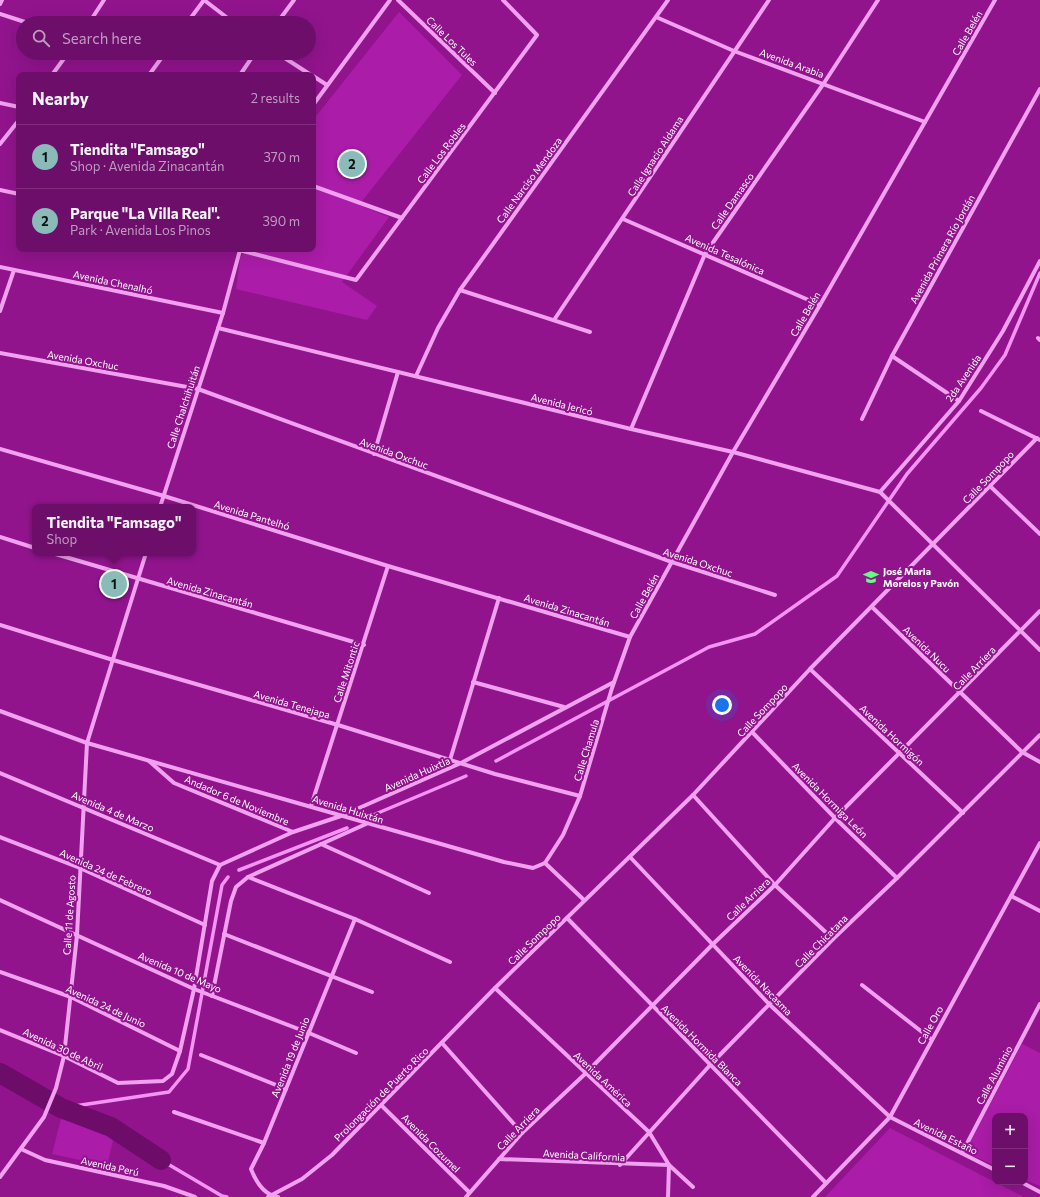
<!DOCTYPE html>
<meta charset="utf-8">
<style>
:root{--surface:#6d0f6a;--page:#721870;--text:#f1f3f6;--muted:#bf9cc1;--line:#7f2f7e;--accent:#8bbbb9}
body{margin:0;font-family:Commissioner,sans-serif;background:var(--page);color:var(--text)}
.controls{position:absolute;right:12px;bottom:12px;display:grid;overflow:hidden;border-radius:8px;box-shadow:0 4px 16px #0002}
.controls button{width:36px;height:36px;display:grid;place-items:center;padding:0;border:0;border-bottom:1px solid var(--line);background:var(--surface);color:var(--text);font:20px sans-serif}
.you{position:absolute;left:722px;top:705px;width:14px;height:14px;margin:-10px;border:3px solid #fff;border-radius:50%;background:#1a73e8;box-shadow:0 0 0 6px #1a73e833}
.badge{display:grid;place-items:center;width:26px;height:26px;border-radius:50%;background:var(--accent);color:#111;font-size:13px;font-weight:700}
.pin{position:absolute;translate:-50% -50%;border:2px solid #fff;box-shadow:0 1px 4px #0006}
.popup{position:absolute;left:32px;top:504px;width:164px;height:52px;box-sizing:border-box;display:grid;place-content:center;border-radius:8px;background:var(--surface);filter:drop-shadow(0 1px 3px #0005);font-size:13px;white-space:nowrap;color:var(--muted)}
.popup b{font-size:15px;color:var(--text)}
.popup::after{content:'';position:absolute;left:50%;top:100%;margin-left:-8px;border:8px solid transparent;border-top-color:var(--surface)}
.list{margin:0;padding:0;list-style:none}
h2{display:flex;justify-content:space-between;align-items:center;height:52px;margin:0;padding:0 16px;font-size:17px}
h2 small{font-size:13px;font-weight:400;color:var(--muted)}
.list li{display:grid;grid-template-columns:26px 1fr auto;gap:12px;align-items:center;box-sizing:border-box;height:64px;padding:0 16px;border-top:1px solid var(--line)}
.list b{display:block;font-size:15px;white-space:nowrap}
.list p{margin:0;font-size:13px;white-space:nowrap;color:var(--muted)}
.list em{font-size:13px;font-style:normal;color:var(--muted)}
.icon{flex:none;width:22px;height:22px;fill:none;stroke:currentColor;stroke-width:2;stroke-linecap:round;stroke-linejoin:round}
.map{position:relative;flex:none;width:1040px;height:1197px;overflow:hidden}
.search{position:absolute;background:var(--surface);box-shadow:0 4px 16px #0002;left:16px;top:16px;width:300px;height:44px;display:flex;align-items:center;gap:10px;box-sizing:border-box;padding:0 14px;border-radius:22px;color:var(--muted);font-size:15px}
.panel{position:absolute;background:var(--surface);box-shadow:0 4px 16px #0002;left:16px;top:72px;width:300px;height:180px;border-radius:8px}
.map>svg:first-child{display:block}
.green{fill:#ab1ca8}
.lines{fill:none;stroke-linecap:round;stroke-linejoin:round}
.stream{stroke:#f493f3;stroke-width:3.5}
.river{stroke:#6e0c69;stroke-width:20}
.street{stroke:#f1a1f0;stroke-width:4}
.labels{text-anchor:middle;stroke-width:4;stroke-linejoin:round;paint-order:stroke}
.street-label{font-size:10px;fill:#fff;stroke:#91148d}
.poi-label{font-size:10px;font-weight:bold;fill:#fff;stroke:#91148d;text-anchor:start}
</style>
<div class="map">
<svg width="1040" height="1197" viewBox="0 0 1040 1197">
<rect width="100%" height="100%" fill="#91148d"/>
<g class="green">
<polygon points="399,12 462,75 359,205 389,217 342,282 377,306 367,320 236,289 240,258 246,249 313,249 313,120"/>
<polygon points="1022,1044 1040,1053 1040,1186 1025,1180 1025,1116 995,1116 995,1166 965,1152"/>
<polygon points="61,1119 115,1132 107,1166 52,1154"/>
<polygon points="890,1128 1024,1197 825,1197"/>
</g>
<g class="lines">
<g class="stream">
<polyline points="496,761 709,647 755,634 837,576 907,474 981,388 1005,355 1040,273"/>
<polyline points="366,818 466,776"/>
<polyline points="239,870 347,828"/>
<polyline points="61,1108 169,1092 188,1069 222,885 228,877"/>
<polyline points="161,1160 222,1196 227,1197"/>
</g>
<polyline class="river" points="0,1073 61,1108 111,1127 161,1160"/>
<g class="street">
<polyline points="204,0 234,23"/>
<polyline points="398,0 495,93"/>
<polyline points="0,4 2,0"/>
<polyline points="0,14 28,23"/>
<polyline points="656,17 734,51 925,122"/>
<polyline points="89,23 104,0"/>
<polyline points="187,23 204,0"/>
<polyline points="277,23 294,0"/>
<polyline points="277,53 311,75"/>
<polyline points="52,75 68,53"/>
<polyline points="149,75 165,53"/>
<polyline points="240,75 255,53"/>
<polyline points="313,76 327,85"/>
<polyline points="0,103 19,107"/>
<polyline points="313,105 390,0"/>
<polyline points="0,144 19,120"/>
<polyline points="313,186 402,218"/>
<polyline points="0,190 19,194"/>
<polyline points="623,219 820,305"/>
<polyline points="235,249 356,280 537,35 503,0"/>
<polyline points="0,267 223,313"/>
<polyline points="460,290 590,332"/>
<polyline points="0,311 14,270"/>
<polyline points="554,320 769,0"/>
<polyline points="218,328 631,429 733,452 880,492 1040,650"/>
<polyline points="1038,338 1040,340"/>
<polyline points="0,353 198,389 672,562 775,595"/>
<polyline points="892,356 959,401"/>
<polyline points="416,376 438,328 460,290 668,0"/>
<polyline points="981,411 1040,440"/>
<polyline points="862,419 892,356 1040,89"/>
<polyline points="631,429 705,254 824,83 878,0"/>
<polyline points="0,449 164,496 388,566 630,637"/>
<polyline points="374,454 398,372"/>
<polyline points="991,487 1040,534"/>
<polyline points="880,492 959,401 1003,331 1040,261"/>
<polyline points="160,507 223,313 240,250"/>
<polyline points="0,537 35,548"/>
<polyline points="52,553 364,645"/>
<polyline points="872,607 1022,752 1040,762"/>
<polyline points="0,625 113,660 338,725 495,774 580,796"/>
<polyline points="810,669 963,813"/>
<polyline points="473,682 564,707"/>
<polyline points="0,711 87,743 504,862 533,868 545,863"/>
<polyline points="753,733 835,818 897,878"/>
<polyline points="450,760 499,598"/>
<polyline points="149,761 174,783 293,832"/>
<polyline points="0,773 220,865"/>
<polyline points="693,795 775,885 833,939"/>
<polyline points="311,806 388,566"/>
<polyline points="0,837 80,868 205,925"/>
<polyline points="321,844 429,893"/>
<polyline points="630,857 770,1005 890,1117 995,1170"/>
<polyline points="545,863 563,835 580,796 612,688 630,637 733,452 820,305 995,0"/>
<polyline points="545,863 584,900"/>
<polyline points="220,865 293,832 341,816 461,763 614,682"/>
<polyline points="248,877 355,919 450,962"/>
<polyline points="1011,896 1040,911"/>
<polyline points="0,900 194,989 309,1033 356,1053"/>
<polyline points="567,918 826,1183"/>
<polyline points="224,934 372,992"/>
<polyline points="0,972 71,997 180,1051"/>
<polyline points="862,985 931,1039"/>
<polyline points="495,988 649,1132 669,1165 693,1187"/>
<polyline points="212,996 231,901 236,887 248,877 366,824"/>
<polyline points="0,1030 64,1056 118,1083 163,1081 172,1074 180,1051 194,989 212,881 220,865"/>
<polyline points="442,1043 522,1133"/>
<polyline points="201,1055 286,1089"/>
<polyline points="381,1105 469,1192"/>
<polyline points="174,1112 264,1143"/>
<polyline points="21,1149 45,1160 164,1186 195,1197"/>
<polyline points="962,1153 1040,1004"/>
<polyline points="499,1159 669,1165 668,1197"/>
<polyline points="620,1165 711,1064 833,939 897,878 1040,735"/>
<polyline points="0,1177 44,1117 56,1088 64,1056 77,935 87,743 146,553"/>
<polyline points="1021,1182 1040,1192"/>
<polyline points="268,1197 302,1179 332,1155 495,988 693,795 810,669 1037,438"/>
<path d="M 278,1197 C 264,1195 256,1182 251,1169 L 264,1143 L 355,919"/>
<polyline points="466,1197 522,1133 585,1074 713,944 775,885 835,818 1040,611"/>
<polyline points="813,1197 890,1117 1040,843"/>
</g>
</g>
<defs>
<g id="school-bare" transform="scale(1.2)"><path d="M0-5L7-2L0 1L-7-2ZM-4 1L0 2.5L4 1V4Q0 6-4 4Z" fill="#61ff7f" stroke="#91148d" stroke-width="2.5" paint-order="stroke"/></g>
</defs>
<g fill-rule="evenodd">
<use href="#school-bare" x="871" y="577"/>
</g>
<g class="labels">
<g class="street-label">
<text transform="translate(967 33) rotate(-60)" y="4">Calle Belén</text>
<text transform="translate(452 41) rotate(44)" y="4">Calle Los Tules</text>
<text transform="translate(792 63) rotate(20)" y="4">Avenida Arabia</text>
<text transform="translate(441 153) rotate(-53)" y="4">Calle Los Robles</text>
<text transform="translate(655 156) rotate(-57)" y="4">Calle Ignacio Aldama</text>
<text transform="translate(529 180) rotate(-54)" y="4">Calle Narciso Mendoza</text>
<text transform="translate(732 201) rotate(-55)" y="4">Calle Damasco</text>
<text transform="translate(942 249) rotate(-61)" y="4">Avenida Primera Río Jordán</text>
<text transform="translate(725 254) rotate(24)" y="4">Avenida Tesalónica</text>
<text transform="translate(113 282) rotate(12)" y="4">Avenida Chenalhó</text>
<text transform="translate(805 314) rotate(-60)" y="4">Calle Belén</text>
<text transform="translate(83 360) rotate(10)" y="4">Avenida Oxchuc</text>
<text transform="translate(963 378) rotate(-56)" y="4">2da Avenida</text>
<text transform="translate(562 404) rotate(14)" y="4">Avenida Jericó</text>
<text transform="translate(183 407) rotate(-72)" y="4">Calle Chalchihuitán</text>
<text transform="translate(394 453) rotate(20)" y="4">Avenida Oxchuc</text>
<text transform="translate(988 477) rotate(-46)" y="4">Calle Sompopo</text>
<text transform="translate(252 515) rotate(17)" y="4">Avenida Pantelhó</text>
<text transform="translate(698 562) rotate(18)" y="4">Avenida Oxchuc</text>
<text transform="translate(210 592) rotate(16)" y="4">Avenida Zinacantán</text>
<text transform="translate(644 596) rotate(-61)" y="4">Calle Belén</text>
<text transform="translate(567 610) rotate(17)" y="4">Avenida Zinacantán</text>
<text transform="translate(927 649) rotate(44)" y="4">Avenida Nucu</text>
<text transform="translate(974 668) rotate(-46)" y="4">Calle Arriera</text>
<text transform="translate(346 672) rotate(-72)" y="4">Calle Mitontic</text>
<text transform="translate(292 704) rotate(16)" y="4">Avenida Tenejapa</text>
<text transform="translate(762 710) rotate(-47)" y="4">Calle Sompopo</text>
<text transform="translate(892 735) rotate(43)" y="4">Avenida Hormigón</text>
<text transform="translate(586 750) rotate(-73)" y="4">Calle Chamula</text>
<text transform="translate(417 774) rotate(-24)" y="4">Avenida Huixtla</text>
<text transform="translate(237 800) rotate(23)" y="4">Andador 6 de Noviembre</text>
<text transform="translate(830 800) rotate(45)" y="4">Avenida Hormiga León</text>
<text transform="translate(348 809) rotate(17)" y="4">Avenida Huixtán</text>
<text transform="translate(113 811) rotate(23)" y="4">Avenida 4 de Marzo</text>
<text transform="translate(106 872) rotate(24)" y="4">Avenida 24 de Febrero</text>
<text transform="translate(748 899) rotate(-44)" y="4">Calle Arriera</text>
<text transform="translate(69 915) rotate(-86)" y="4">Calle 11 de Agosto</text>
<text transform="translate(534 939) rotate(-44)" y="4">Calle Sompopo</text>
<text transform="translate(821 941) rotate(-45)" y="4">Calle Chicatana</text>
<text transform="translate(180 972) rotate(23)" y="4">Avenida 10 de Mayo</text>
<text transform="translate(763 985) rotate(46)" y="4">Avenida Nacasma</text>
<text transform="translate(106 1006) rotate(25)" y="4">Avenida 24 de Junio</text>
<text transform="translate(930 1025) rotate(-61)" y="4">Calle Oro</text>
<text transform="translate(702 1045) rotate(45)" y="4">Avenida Hormida Blanca</text>
<text transform="translate(63 1049) rotate(25)" y="4">Avenida 30 de Abril</text>
<text transform="translate(290 1057) rotate(-68)" y="4">Avenida 19 de Junio</text>
<text transform="translate(994 1075) rotate(-62)" y="4">Calle Aluminio</text>
<text transform="translate(603 1079) rotate(43)" y="4">Avenida América</text>
<text transform="translate(381 1094) rotate(-45)" y="4">Prolongación de Puerto Rico</text>
<text transform="translate(518 1128) rotate(-46)" y="4">Calle Arriera</text>
<text transform="translate(946 1136) rotate(26)" y="4">Avenida Estaño</text>
<text transform="translate(431 1143) rotate(45)" y="4">Avenida Cozumel</text>
<text transform="translate(584 1155) rotate(3)" y="4">Avenida California</text>
<text transform="translate(110 1166) rotate(12)" y="4">Avenida Perú</text>
</g>
<g class="poi-label">
<text x="883" y="575">José Maria<tspan x="883" dy="12">Morelos y Pavón</tspan></text>
</g>
</g>
</svg>
<div class="controls">
<button>+</button>
<button>−</button>
</div>
<div class="you"></div>
<div class="pin badge" style="left:114px;top:584px">1</div>
<div class="popup"><b>Tiendita &quot;Famsago&quot;</b>Shop</div>
<div class="pin badge" style="left:352px;top:164px">2</div>
<div class="search"><svg class="icon" aria-label="search" viewBox="0 0 24 24"><circle cx="10" cy="10" r="6"/><path d="M15 15l6 6"/></svg>Search here</div>
<section class="panel">
<h2>Nearby<small>2 results</small></h2>
<ul class="list">
<li><span class="badge">1</span><div><b>Tiendita &quot;Famsago&quot;</b><p>Shop · Avenida Zinacantán</p></div><em>370 m</em></li>
<li><span class="badge">2</span><div><b>Parque &quot;La Villa Real&quot;.</b><p>Park · Avenida Los Pinos</p></div><em>390 m</em></li>
</ul>
</section>
</div>
